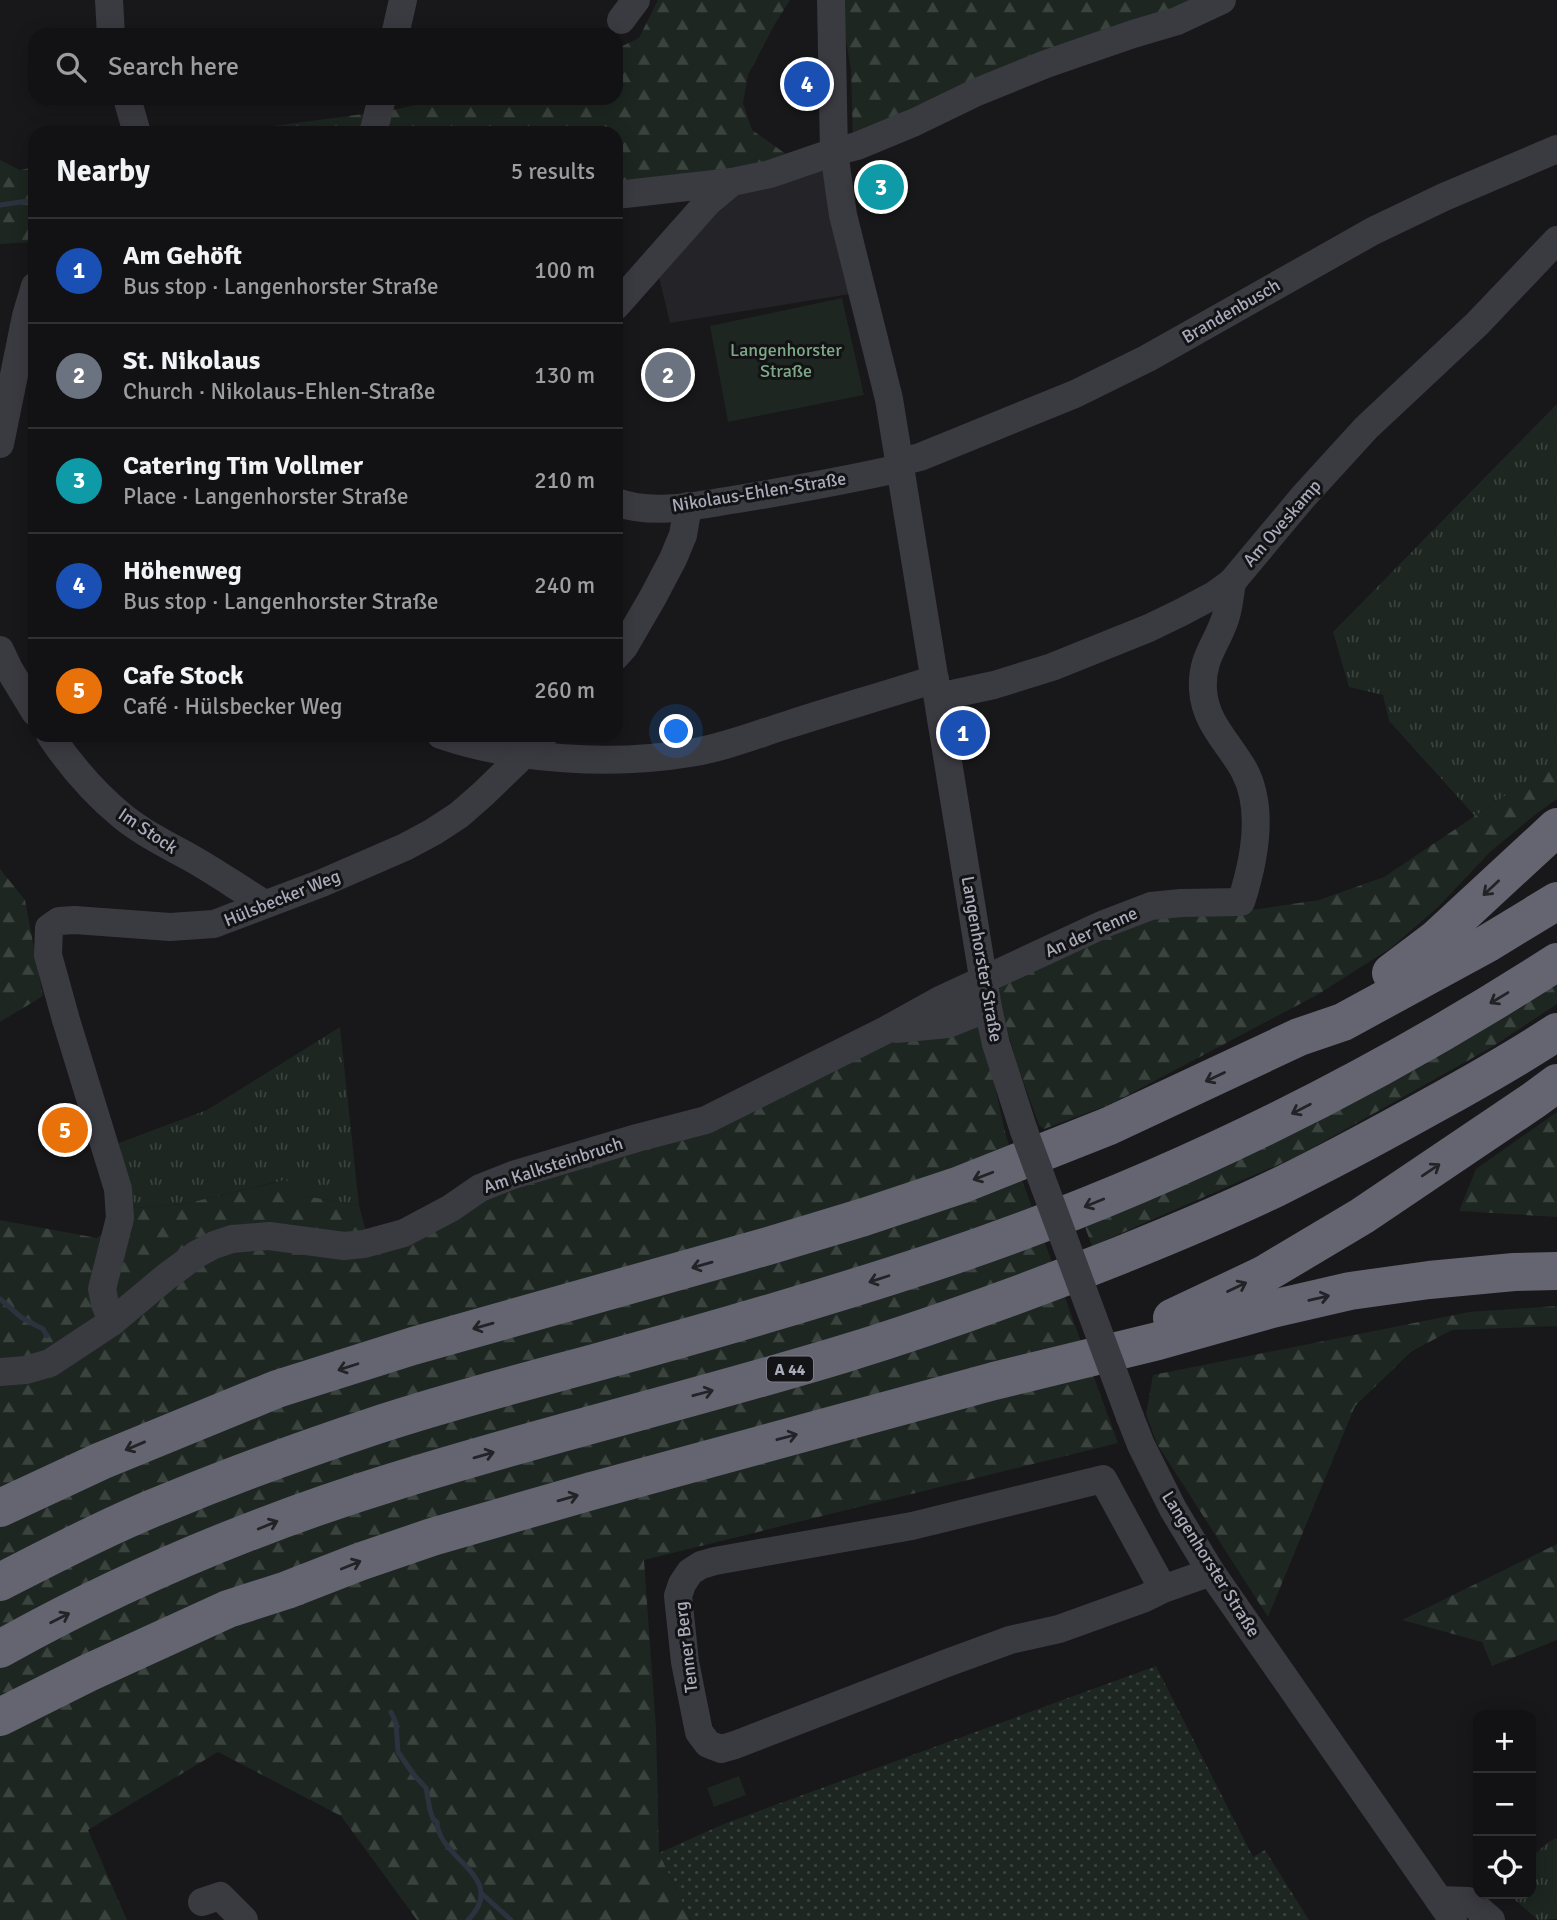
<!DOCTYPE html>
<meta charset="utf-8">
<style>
:root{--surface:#121114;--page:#1f1f22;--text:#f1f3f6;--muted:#9c9da0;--line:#313134;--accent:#7c3aed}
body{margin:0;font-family:Signika,sans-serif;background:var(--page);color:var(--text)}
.controls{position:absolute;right:21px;bottom:21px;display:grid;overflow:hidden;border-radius:14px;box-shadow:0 4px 18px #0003}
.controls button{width:63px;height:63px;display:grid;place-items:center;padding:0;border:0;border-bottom:2px solid var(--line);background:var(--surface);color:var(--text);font:35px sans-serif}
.you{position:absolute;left:677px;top:732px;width:24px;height:24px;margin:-18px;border:5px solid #fff;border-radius:50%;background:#1a73e8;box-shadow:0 0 0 10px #1a73e833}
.badge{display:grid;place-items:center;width:46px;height:46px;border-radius:50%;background:var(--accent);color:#fff;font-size:23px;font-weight:700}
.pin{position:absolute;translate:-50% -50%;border:4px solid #fff;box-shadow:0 2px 7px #0006}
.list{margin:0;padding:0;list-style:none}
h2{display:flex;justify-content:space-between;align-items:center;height:91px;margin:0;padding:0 28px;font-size:30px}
h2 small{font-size:23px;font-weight:400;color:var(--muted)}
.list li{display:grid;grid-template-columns:46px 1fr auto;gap:21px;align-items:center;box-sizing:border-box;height:105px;padding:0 28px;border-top:2px solid var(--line)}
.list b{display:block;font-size:26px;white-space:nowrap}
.list p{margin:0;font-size:23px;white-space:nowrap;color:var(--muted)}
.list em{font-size:23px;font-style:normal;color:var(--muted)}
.icon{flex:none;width:38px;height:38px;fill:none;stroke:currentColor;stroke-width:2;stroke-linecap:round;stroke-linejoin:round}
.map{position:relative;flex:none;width:1557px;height:1920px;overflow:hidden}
.search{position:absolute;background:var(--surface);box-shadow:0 4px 18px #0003;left:28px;top:28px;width:595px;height:77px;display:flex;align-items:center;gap:18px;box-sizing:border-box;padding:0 24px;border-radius:21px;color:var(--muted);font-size:26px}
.panel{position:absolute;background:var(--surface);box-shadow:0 4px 18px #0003;left:28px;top:126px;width:595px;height:616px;border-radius:21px}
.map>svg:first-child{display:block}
.built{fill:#242327}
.grass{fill:url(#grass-tufts)}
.forest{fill:url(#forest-firs)}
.park{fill:#1d2620}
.garden{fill:url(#garden-dots)}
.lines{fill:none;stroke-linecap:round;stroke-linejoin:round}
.stream{stroke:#2c333f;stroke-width:5}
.minor{stroke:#3a3a41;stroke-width:28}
.highway{stroke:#646571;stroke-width:38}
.minor-bridge{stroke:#3a3a41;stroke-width:28}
.oneway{stroke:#232327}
.labels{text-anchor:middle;stroke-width:6;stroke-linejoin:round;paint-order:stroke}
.shield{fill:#131215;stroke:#7c7d89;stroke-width:2}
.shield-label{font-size:16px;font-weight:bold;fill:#a9abbb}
.street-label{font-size:18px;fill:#a9abbb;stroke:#131215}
.park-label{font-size:18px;fill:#7ea888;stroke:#131215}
</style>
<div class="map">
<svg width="1557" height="1920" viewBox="0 0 1557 1920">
<defs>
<pattern id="grass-tufts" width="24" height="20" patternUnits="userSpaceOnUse" patternTransform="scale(1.75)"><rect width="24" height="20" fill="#1d2620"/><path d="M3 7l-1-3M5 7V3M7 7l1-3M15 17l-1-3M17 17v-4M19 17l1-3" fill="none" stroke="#3b433e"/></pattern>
<pattern id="forest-firs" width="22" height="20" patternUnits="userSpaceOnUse" patternTransform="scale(1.75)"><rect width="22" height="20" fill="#1d2620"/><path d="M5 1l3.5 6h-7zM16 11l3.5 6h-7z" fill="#3b433e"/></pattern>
<pattern id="garden-dots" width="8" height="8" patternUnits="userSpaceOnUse" patternTransform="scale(1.75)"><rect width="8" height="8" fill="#1d2620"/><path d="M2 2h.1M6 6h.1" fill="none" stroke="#3b433e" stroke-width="1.8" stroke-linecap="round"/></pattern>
</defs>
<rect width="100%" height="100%" fill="#18171a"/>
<polygon class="built" points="824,168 850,294 670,323 657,269 734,188"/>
<g class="grass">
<polygon points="1557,404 1557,761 1475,816 1389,721 1383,695 1349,687 1333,632"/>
<polygon points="340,1027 359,1205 304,1196 285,1180 184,1204 133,1208 119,1143 207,1110"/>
<polygon points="1557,1838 1557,1919 1538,1920 1508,1894 1531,1894 1531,1858 1548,1842"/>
</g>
<g class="forest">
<polygon points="658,0 790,0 775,24 748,75 743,103 752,130 790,157 753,167 616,181 616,133 220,133 393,110 446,98 616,98 616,49 639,38"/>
<polygon points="843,0 1190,0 1161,16 853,139 851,70 842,17"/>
<polygon points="0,160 20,170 35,167 35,242 0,244"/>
<polygon points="1557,761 1557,799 1536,814 1491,851 1438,907 1391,948 1317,995 1111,1104 1044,1129 1039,1125 1018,1067 994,984 1147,916 1251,910 1319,900 1384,877"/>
<polygon points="0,869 25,900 43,996 0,1022"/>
<polygon points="1557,978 1557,1004 1492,1047 1298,1156 1092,1246 1082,1219"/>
<polygon points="975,997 1006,1136 1118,1443 644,1560 656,1728 659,1853 691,1920 417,1920 341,1816 218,1752 88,1830 127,1920 0,1920 0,1220 97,1238 133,1208 184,1204 286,1180 304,1196 359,1205 371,1251 469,1202"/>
<polygon points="1557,1112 1557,1217 1459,1211 1476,1169"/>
<polygon points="1557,1306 1557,1326 1452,1330 1412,1351 1355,1406 1268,1617 1157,1444 1146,1414 1153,1375 1469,1312"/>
<polygon points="1557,1544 1557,1640 1492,1666 1482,1642 1402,1620"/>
</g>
<g class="park">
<polygon points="842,298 864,395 728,422 710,326"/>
<polygon points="739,1776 746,1795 714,1807 707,1788"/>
</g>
<polygon class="garden" points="1156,1666 1253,1857 1265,1850 1309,1920 691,1920 659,1853 726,1823"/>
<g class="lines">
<g class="stream">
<polyline points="0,205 35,200"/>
<polyline points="0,1299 22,1318 43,1329 47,1336"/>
<path d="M 391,1712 L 396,1723 L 398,1752 L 414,1775 L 426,1788 L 430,1810 L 433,1819 L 437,1822 C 438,1859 510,1878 468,1920"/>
<polyline points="481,1893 511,1920"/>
</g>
<g class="minor">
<polyline points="109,0 111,35"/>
<polyline points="831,0 834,152 843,215 889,399 988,1008 996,1044 1024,1131"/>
<polyline points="621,20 636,0"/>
<polyline points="395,35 403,0"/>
<polyline points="127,98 137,133"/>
<polyline points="373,133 382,98"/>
<polyline points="616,195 732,182"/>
<polyline points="616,306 708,202 732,182 770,174 834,152 857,146 915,122 977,92 1046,64 1133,34 1177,21 1222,0"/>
<polyline points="0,444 26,316 35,286"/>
<polyline points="900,462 920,457 1075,394 1148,358 1373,231 1444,197 1557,149"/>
<path d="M 616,502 C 654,516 699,505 738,499 C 792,490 847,480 901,468"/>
<polyline points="0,650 9,669 35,712"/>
<polyline points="616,656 624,647 653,597 673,559 683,535 688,506"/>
<polyline points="938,697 994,685 1052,667 1149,628 1182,612 1214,595 1232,582 1303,497 1366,428 1477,324 1557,240"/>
<path d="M 50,735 C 70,765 93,792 122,816 C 143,833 167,845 191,858 C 216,872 240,889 265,904"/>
<path d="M 441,735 C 514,760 613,766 690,753 C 723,748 755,735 787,725 C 836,709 886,695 935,679"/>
<polyline points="896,1029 948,1024 988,1008"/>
<polyline points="112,1322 105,1304 102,1289 120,1218 118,1189 66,1020 48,955 49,928 59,921 75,920 170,927 214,924 322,883 405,847 433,832 459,815 483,794 544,735"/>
<path d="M 0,1372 L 26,1370 L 50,1363 L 112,1322 L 166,1277 L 197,1254 L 214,1245 L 232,1239 L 269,1236 L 344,1246 L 364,1244 L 404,1233 L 451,1208 L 480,1188 L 513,1175 L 637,1138 L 706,1120 L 886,1030 L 940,1000 L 1104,924 L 1151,906 L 1181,903 L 1241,902 C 1254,862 1265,809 1244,770 C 1229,743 1205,723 1203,690 C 1201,658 1216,646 1225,619 C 1229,608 1230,594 1232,582"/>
<polyline points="1130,1417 1141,1445 1173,1509 1211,1572 1453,1920"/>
<polyline points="1163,1589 1103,1479 912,1526 715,1561 701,1565 690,1572 682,1584 678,1596 685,1662 699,1732 708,1744 721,1749 735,1745 947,1663 1010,1640 1059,1629 1145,1598 1163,1589 1211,1572"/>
<polyline points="1439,1900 1469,1901 1491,1920"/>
<polyline points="202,1902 220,1896 244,1920"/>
</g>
<g class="highway">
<polyline points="1391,973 1436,939 1557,827"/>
<polyline points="1172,1318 1263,1275 1362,1216 1534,1100 1557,1083"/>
<polyline points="0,1508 101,1461 277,1389 413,1346 768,1246 864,1217 960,1185 1109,1126 1299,1037 1343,1022 1488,943 1557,901"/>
<path d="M 0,1582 C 55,1554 110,1525 168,1502 C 236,1474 305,1449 374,1426 C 446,1402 520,1383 594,1363 C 708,1332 822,1299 934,1262 C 1154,1189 1363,1087 1557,962"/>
<path d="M 0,1649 C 125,1579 259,1523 396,1481 C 544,1435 695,1399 843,1354 C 937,1325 1030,1291 1121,1255 C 1173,1234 1226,1212 1276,1188 C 1329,1162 1381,1134 1433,1105 C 1475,1082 1517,1058 1557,1032"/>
<polyline points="0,1717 88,1673 228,1609 287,1590 359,1562 432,1537 588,1492 994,1381 1158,1341 1272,1309 1350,1291 1429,1280 1514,1272 1557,1271"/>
</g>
<polyline class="minor-bridge" points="1024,1131 1130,1417"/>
</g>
<defs><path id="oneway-shaft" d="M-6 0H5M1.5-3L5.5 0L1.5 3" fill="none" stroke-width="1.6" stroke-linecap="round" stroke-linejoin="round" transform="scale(1.75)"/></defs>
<g class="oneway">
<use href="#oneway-shaft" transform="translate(1491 888) rotate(137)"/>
<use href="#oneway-shaft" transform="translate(1499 998) rotate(149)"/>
<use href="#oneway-shaft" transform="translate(1215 1077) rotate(155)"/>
<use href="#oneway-shaft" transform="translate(1301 1109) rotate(153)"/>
<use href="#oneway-shaft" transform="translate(1431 1170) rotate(-34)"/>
<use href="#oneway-shaft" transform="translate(983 1176) rotate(159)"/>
<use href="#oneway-shaft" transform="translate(1094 1203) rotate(158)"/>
<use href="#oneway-shaft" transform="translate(702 1265) rotate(164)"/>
<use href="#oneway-shaft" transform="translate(879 1279) rotate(162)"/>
<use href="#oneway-shaft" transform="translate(1237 1287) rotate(-26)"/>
<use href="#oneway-shaft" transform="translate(1319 1298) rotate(-13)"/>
<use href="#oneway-shaft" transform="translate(483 1326) rotate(164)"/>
<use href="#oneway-shaft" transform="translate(348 1367) rotate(162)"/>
<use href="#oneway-shaft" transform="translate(703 1393) rotate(-15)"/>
<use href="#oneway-shaft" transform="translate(787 1437) rotate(-15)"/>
<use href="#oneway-shaft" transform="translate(135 1446) rotate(157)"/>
<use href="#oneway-shaft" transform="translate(484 1455) rotate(-16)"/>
<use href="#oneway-shaft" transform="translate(568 1498) rotate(-16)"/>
<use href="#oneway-shaft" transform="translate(268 1525) rotate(-22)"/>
<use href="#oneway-shaft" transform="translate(351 1565) rotate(-22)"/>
<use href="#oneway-shaft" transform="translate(60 1618) rotate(-27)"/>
</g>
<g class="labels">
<rect class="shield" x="767" y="1356.5" width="46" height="25" rx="5"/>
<g class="shield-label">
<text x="790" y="1375">A 44</text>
</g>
<g class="street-label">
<text transform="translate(1231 311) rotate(-30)" y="6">Brandenbusch</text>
<text transform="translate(759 492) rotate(-9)" y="6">Nikolaus-Ehlen-Straße</text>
<text transform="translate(1282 523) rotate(-49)" y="6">Am Oveskamp</text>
<text transform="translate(148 831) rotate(34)" y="6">Im Stock</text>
<text transform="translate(282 898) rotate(-22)" y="6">Hülsbecker Weg</text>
<text transform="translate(1091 932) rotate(-24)" y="6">An der Tenne</text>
<text transform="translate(982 959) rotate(80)" y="6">Langenhorster Straße</text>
<text transform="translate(553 1165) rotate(-18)" y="6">Am Kalksteinbruch</text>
<text transform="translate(1211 1564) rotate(58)" y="6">Langenhorster Straße</text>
<text transform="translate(686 1647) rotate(-97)" y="6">Tenner Berg</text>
</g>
<g class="park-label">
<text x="786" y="356">Langenhorster<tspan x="786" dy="21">Straße</tspan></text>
</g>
</g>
</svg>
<div class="controls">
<button>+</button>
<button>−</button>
<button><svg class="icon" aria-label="locate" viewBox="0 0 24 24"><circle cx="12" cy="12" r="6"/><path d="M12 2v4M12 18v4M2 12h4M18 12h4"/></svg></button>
</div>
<div class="you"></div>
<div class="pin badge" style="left:963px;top:733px;background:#1a4fb4">1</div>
<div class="pin badge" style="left:668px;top:375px;background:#6b7280">2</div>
<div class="pin badge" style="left:881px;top:187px;background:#0f9aa8">3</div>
<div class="pin badge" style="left:807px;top:84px;background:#1a4fb4">4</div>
<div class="pin badge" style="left:65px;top:1130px;background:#e8710a">5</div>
<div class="search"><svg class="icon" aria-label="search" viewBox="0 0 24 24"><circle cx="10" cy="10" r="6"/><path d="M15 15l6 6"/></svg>Search here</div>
<section class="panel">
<h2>Nearby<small>5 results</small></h2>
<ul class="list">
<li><span class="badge" style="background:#1a4fb4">1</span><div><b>Am Gehöft</b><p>Bus stop · Langenhorster Straße</p></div><em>100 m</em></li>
<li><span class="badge" style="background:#6b7280">2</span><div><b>St. Nikolaus</b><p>Church · Nikolaus-Ehlen-Straße</p></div><em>130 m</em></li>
<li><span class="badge" style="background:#0f9aa8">3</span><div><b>Catering Tim Vollmer</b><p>Place · Langenhorster Straße</p></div><em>210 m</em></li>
<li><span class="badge" style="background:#1a4fb4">4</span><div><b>Höhenweg</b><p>Bus stop · Langenhorster Straße</p></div><em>240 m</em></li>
<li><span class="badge" style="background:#e8710a">5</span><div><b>Cafe Stock</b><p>Café · Hülsbecker Weg</p></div><em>260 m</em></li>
</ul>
</section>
</div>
